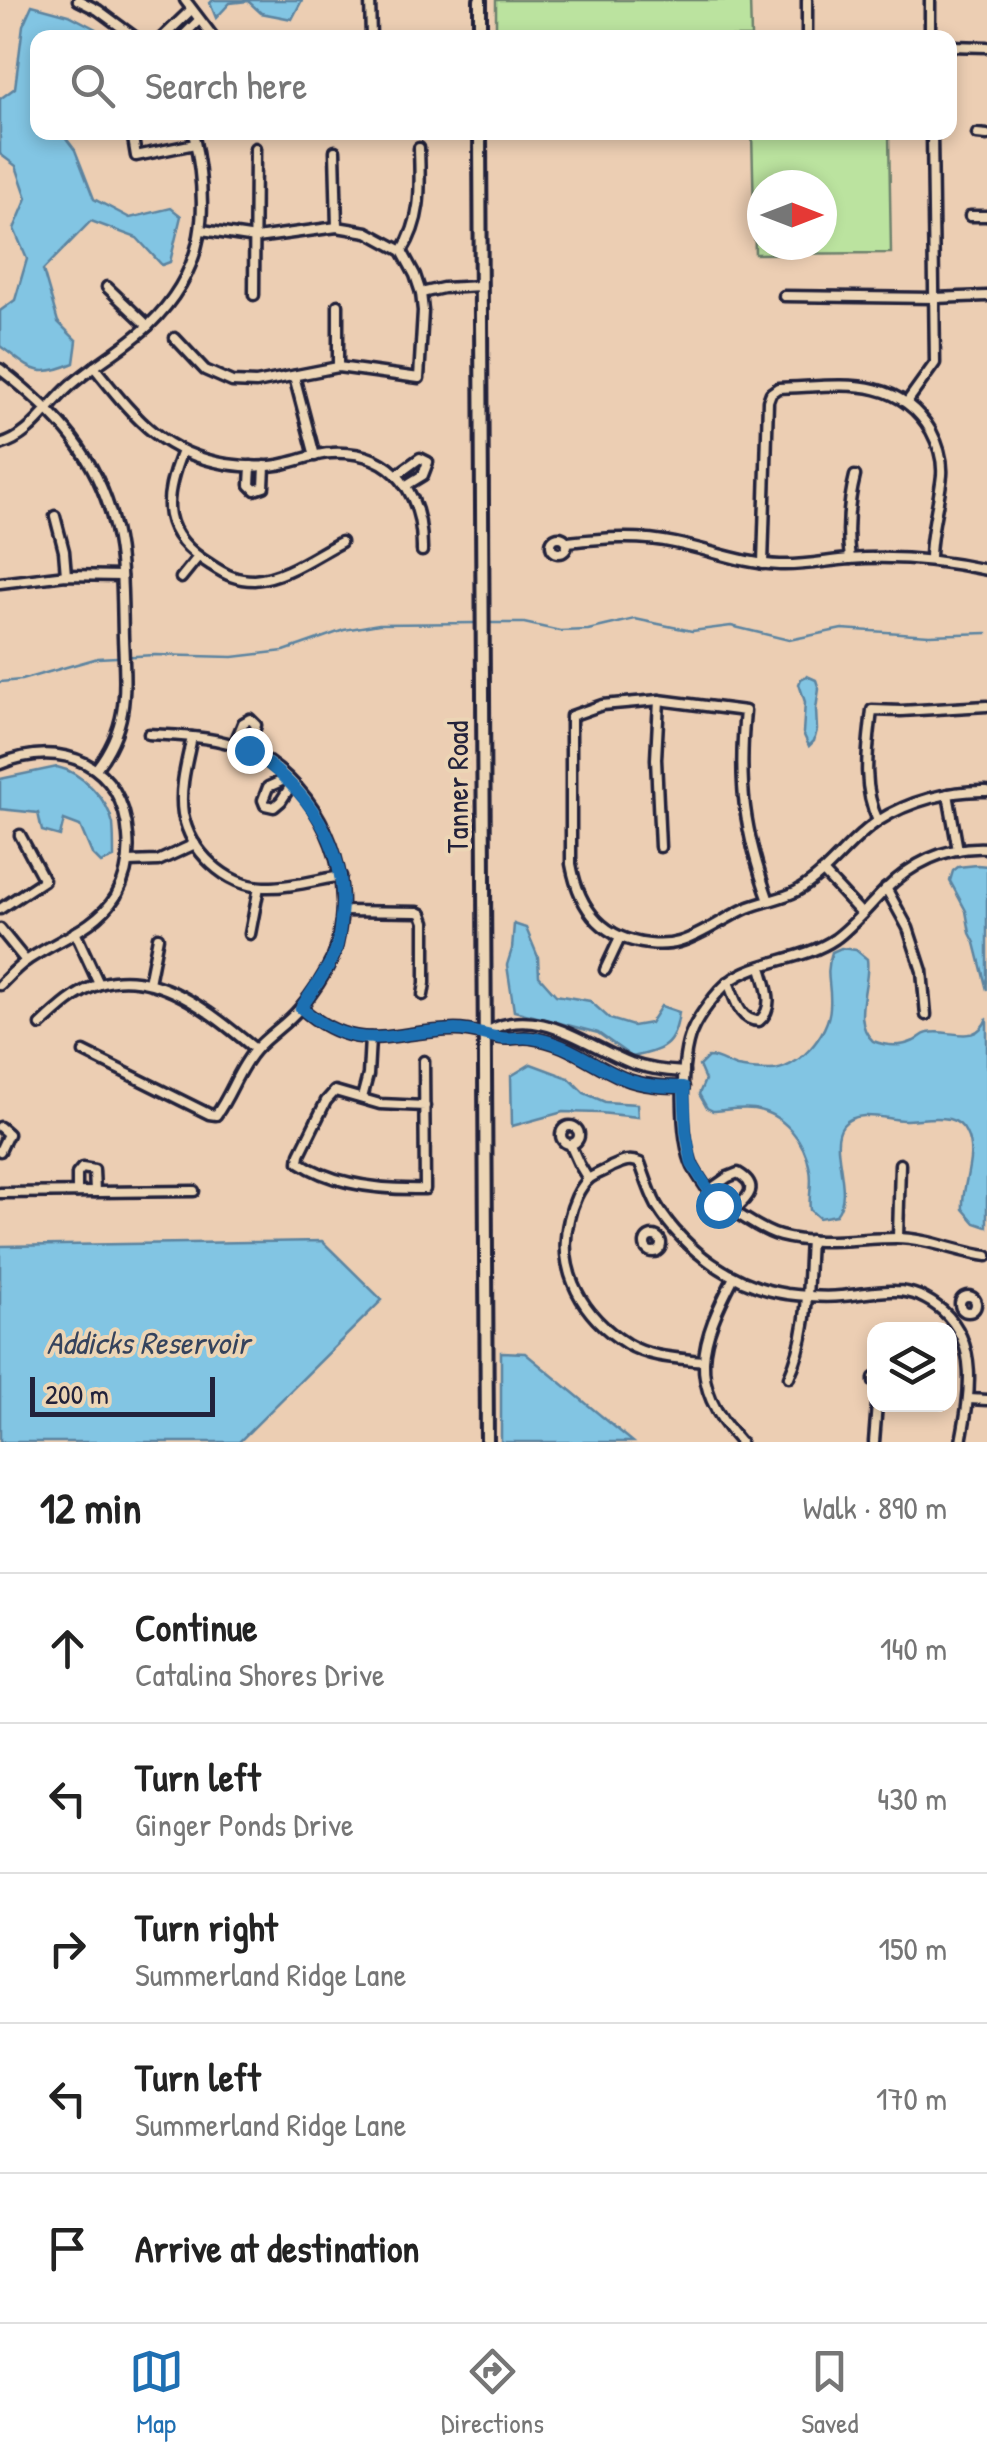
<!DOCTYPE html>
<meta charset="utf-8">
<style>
:root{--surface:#fff;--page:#f6f6f6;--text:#222;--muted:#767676;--line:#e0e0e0;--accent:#1f6fb2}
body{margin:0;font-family:"Patrick Hand",sans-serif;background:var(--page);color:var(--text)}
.controls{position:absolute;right:30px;bottom:30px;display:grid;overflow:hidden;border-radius:20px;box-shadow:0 5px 15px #0003}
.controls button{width:90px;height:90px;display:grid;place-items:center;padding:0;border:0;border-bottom:2px solid var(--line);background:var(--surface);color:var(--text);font:50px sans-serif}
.compass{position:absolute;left:747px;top:170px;width:90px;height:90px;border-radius:50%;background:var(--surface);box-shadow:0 5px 15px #0003;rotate:90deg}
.scale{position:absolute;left:30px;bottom:25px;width:185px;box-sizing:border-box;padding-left:10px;border:5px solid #22223b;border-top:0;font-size:28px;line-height:35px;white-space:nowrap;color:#22223b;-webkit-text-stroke:8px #ecd5b5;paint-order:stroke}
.stop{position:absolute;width:30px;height:30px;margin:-22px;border:8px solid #1f6fb2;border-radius:50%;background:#fff}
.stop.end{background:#1f6fb2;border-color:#fff;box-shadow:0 2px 10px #0008}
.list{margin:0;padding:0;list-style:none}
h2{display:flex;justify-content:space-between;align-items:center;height:130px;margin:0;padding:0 40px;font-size:42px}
h2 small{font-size:32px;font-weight:400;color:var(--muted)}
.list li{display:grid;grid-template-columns:65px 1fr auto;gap:30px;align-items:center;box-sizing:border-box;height:150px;padding:0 40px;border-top:2px solid var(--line)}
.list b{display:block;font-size:38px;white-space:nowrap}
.list p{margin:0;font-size:32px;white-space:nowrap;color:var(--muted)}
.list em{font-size:32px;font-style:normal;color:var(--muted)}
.icon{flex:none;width:55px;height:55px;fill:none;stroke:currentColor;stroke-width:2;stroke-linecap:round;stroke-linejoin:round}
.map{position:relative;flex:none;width:987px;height:1442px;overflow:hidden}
.search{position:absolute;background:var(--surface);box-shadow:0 5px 15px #0003;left:30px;right:30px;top:30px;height:110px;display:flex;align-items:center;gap:25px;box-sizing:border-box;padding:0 35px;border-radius:20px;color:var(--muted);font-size:38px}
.sheet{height:880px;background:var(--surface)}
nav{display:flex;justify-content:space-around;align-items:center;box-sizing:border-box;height:140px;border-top:2px solid var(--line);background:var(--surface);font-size:28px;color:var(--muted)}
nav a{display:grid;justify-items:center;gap:5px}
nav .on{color:var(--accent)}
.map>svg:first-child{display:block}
.green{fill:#bbe39f;stroke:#6e826d;stroke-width:2.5;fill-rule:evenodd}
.water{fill:#82c5e3;stroke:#5c84a0;stroke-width:2.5}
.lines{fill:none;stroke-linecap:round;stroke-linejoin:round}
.stream{stroke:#5c84a0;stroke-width:2.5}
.street-casing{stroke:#22223b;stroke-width:15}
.secondary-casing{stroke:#22223b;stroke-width:18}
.street{stroke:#ecd5b5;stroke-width:8}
.secondary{stroke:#ecd5b5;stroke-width:10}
.route{stroke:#1f6fb2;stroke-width:12}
.labels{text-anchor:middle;stroke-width:8;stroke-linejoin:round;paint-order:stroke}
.street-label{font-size:30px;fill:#22223b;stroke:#ecd5b5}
.water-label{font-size:32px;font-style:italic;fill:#35435d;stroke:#ecd5b5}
</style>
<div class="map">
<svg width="987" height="1442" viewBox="0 0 987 1442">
<rect width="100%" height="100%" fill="#ecceb3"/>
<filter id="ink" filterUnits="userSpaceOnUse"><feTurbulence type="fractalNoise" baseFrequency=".01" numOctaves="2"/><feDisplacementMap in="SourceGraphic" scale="20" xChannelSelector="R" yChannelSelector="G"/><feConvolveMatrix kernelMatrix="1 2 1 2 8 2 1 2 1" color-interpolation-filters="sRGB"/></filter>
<g filter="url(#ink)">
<g class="green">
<polygon points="496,0 750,0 751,37 496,37"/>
<path d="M 752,133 L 889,133 L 891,253 L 755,254 ZM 762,185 L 822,185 L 822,245 L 762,245 Z"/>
</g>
<g class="water">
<polygon points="213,0 302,0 292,19 261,13 248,1 230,3 216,18 210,3"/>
<path d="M 32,5 L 69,15 L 96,29 L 98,37 L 38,38 L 38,132 L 62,133 L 75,150 L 94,199 L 130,218 L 171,208 L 181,216 L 170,262 L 162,265 L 137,238 L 91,221 L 43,270 L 58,322 L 77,341 L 74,363 C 35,380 31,368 0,346 L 0,311 L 15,300 L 27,259 L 14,229 L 27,198 L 16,166 L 0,154 L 0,99 L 15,88 L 23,25 Z"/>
<polygon points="807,676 816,680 819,689 816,709 817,730 814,741 809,746 803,733 805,702 799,684 801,679"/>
<path d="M 57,767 C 81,772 108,799 113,824 C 114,835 114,847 114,858 L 101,863 L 92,854 L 80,826 L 64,820 L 60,836 L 42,831 L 38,813 L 0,809 L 0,779 Z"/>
<polygon points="977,865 987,866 987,990 975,943 970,933 966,911 950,881 953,871 958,867"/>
<path d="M 514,924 L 526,928 L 538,957 L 539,976 L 556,995 L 590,1001 L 610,1019 L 633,1026 L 650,1023 L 661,1006 L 679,1012 C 675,1047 663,1050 632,1057 L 598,1033 L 514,1011 L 507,965 L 512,949 Z"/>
<path d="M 841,948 L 856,950 L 867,959 C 871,985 850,1020 873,1041 C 886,1046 901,1047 914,1041 C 920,1038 922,1034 928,1033 C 950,1028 976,1047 987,1018 L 987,1227 L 975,1223 L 963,1209 C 961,1185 978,1157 966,1133 C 963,1126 957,1121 949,1119 C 934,1116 918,1120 903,1120 C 886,1119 856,1109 843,1125 C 827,1145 855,1192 836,1215 L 819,1218 L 810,1210 C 808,1197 813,1183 810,1170 C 805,1141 784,1114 754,1109 C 741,1107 726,1110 713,1111 L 707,1108 L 699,1094 L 705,1080 L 699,1066 L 708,1057 C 719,1057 726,1064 737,1067 C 747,1069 759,1070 769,1070 C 798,1071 829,1034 830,1007 C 832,984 824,977 832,952 Z"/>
<polygon points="531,1064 569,1078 584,1093 605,1102 637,1104 638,1117 600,1113 563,1112 512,1126 511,1076"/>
<polygon points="322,1241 382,1300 239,1442 0,1442 0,1246"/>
<polygon points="501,1352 525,1353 633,1442 501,1442"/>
</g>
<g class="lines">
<g class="stream">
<polyline points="486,623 524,623 560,631 588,630 635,619 692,631 731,626 789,640 842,629 929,635 987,633"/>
<polyline points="0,682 21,680 98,658 155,655 233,657 284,651 344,630 379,624 478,623"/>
</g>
<g class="street-casing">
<g id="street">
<polyline points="78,0 98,10 136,38"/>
<polyline points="185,0 214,38"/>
<polyline points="370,0 371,38"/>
<polyline points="807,0 807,38"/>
<polyline points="930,0 930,38"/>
<polyline points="162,38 191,10"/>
<polyline points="181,38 199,20"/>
<polyline points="950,46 987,47"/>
<polyline points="132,132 136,156 195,144"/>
<polyline points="977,134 987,135"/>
<polyline points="335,151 337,227"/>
<polyline points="970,216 987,216"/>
<path d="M 402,251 C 423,218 420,185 419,148"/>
<polyline points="107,287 148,326"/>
<polyline points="421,293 443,288 481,286"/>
<polyline points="254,295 255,148"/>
<polyline points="784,296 934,298 987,296"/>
<polyline points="175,338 205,370 232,382 256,383 338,367 419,378 423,311 421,293 415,275 402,251 367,232 337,227 256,238 202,230"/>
<path d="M 94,367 C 134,416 160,453 226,464 C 246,467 268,468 287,463 C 302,460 317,453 332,453 C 394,450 423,494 422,551"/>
<polyline points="338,367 338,305"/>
<path d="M 0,369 C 57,413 98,456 115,529 C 123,564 122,601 123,637 C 125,689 130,725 96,769"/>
<polyline points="294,376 315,456"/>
<polyline points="907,402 935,363 932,132"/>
<path d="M 0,445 C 32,436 46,407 70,386 C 95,364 125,348 149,325 C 207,269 210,207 193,132"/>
<path d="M 182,451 C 162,501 160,534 211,565 C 226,575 236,580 254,580 C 285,578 314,556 341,542"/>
<polyline points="251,466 250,485 255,490 264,487 265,466"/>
<polyline points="398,474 420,458 428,462 423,475 405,486"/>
<polyline points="55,516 64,551 66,575"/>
<circle cx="559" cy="545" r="8"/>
<path d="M 568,542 C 603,538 639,535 675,543 C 710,550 744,564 780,565 C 803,566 826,561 849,559 C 896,555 942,560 987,570"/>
<path d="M 850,559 C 846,529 848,504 855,476"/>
<path d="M 763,564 L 768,401 L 771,393 L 778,388 C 835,387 897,372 931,431 C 938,444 943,460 942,475 C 939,504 930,531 930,559"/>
<polyline points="181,578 198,557"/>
<polyline points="0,583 66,575 121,576"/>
<polyline points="659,700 656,759 660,847"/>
<path d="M 192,737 C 187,761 179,788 183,814 C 190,851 225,886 264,887 C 289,888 316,880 341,876"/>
<polyline points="234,745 243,723 250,719 256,725 249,750"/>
<path d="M 0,764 C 62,738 123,764 128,836 C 130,857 126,878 116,896 C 97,927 58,940 29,959 C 18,966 9,976 0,985"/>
<polyline points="286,779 268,787 263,800 265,805 274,807 281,801 292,784"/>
<polyline points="948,794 958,850"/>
<path d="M 878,821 C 861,785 868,748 872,710 L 901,711 L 987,706"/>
<path d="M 987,848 C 947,846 912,863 884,891 C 868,907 853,926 835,939 C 803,961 756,960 729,982 C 717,991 698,1017 692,1031 C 679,1058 680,1140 693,1167 C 700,1180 710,1193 718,1205 C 741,1212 757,1230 780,1236 C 818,1246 858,1238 896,1238 C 927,1238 957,1252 987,1256"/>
<polyline points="128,862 158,861 195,844"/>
<polyline points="823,872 862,914"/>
<polyline points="886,888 908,928 922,971 926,1015"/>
<path d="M 769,901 C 744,831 738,784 745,711 L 659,700 L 602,705 L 571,716 L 571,864 C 579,908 602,939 649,944 C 659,945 669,945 679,942 C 703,935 724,918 747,908 C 764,901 782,899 797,891 C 829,873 848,841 878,821 C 909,801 950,790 987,791"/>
<polyline points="0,909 44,880 20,835"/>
<polyline points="342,911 418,912 422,914 425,922 425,983 423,995"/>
<polyline points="0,929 26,961"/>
<polyline points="75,932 99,984"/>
<polyline points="250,934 259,887"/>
<polyline points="605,970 620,938"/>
<path d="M 728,982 C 735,998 739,1021 759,1021 C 776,1007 766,986 761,967"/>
<polyline points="149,983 158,937"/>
<path d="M 301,1008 C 358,1057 390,1031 455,1030 C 471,1030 485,1035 500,1038 C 510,1040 521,1036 531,1038 C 566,1042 592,1065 623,1078 C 642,1086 663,1087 684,1087"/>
<path d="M 41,1025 C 58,1009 77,991 100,984 C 157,966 215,1016 255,1049"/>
<path d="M 486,1032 C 536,1003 585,1045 631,1063 C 648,1069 666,1071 684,1072"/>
<path d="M 84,1052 L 209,1114 L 216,1115 C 231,1095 238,1069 255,1050 C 268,1035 287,1024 300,1008 C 312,994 325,974 333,957 C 338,946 339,932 341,920 C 349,853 309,778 247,750 C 217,736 181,736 149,734"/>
<path d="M 424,1061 L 425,1189 C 383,1190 335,1186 299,1162 L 300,1154 L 326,1101 L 335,1091 L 380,1104 L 425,1106"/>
<polyline points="362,1098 368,1075 370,1038"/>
<circle cx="570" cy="1135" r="9"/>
<polyline points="0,1127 8,1134 0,1151"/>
<polyline points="570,1144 579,1164 588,1179"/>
<path d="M 708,1191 L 728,1177 L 738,1173 C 760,1186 749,1197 734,1210"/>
<polyline points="77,1192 77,1174 82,1168 94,1170 95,1192"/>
<polyline points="0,1193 194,1191"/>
<circle cx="653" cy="1244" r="8"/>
<polyline points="898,1237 900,1164"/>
<path d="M 734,1277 C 700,1342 686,1382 740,1442"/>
<circle cx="968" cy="1304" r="8"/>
<path d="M 703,1361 C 677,1358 651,1358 627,1344 C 583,1317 556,1271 569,1219 C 572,1205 579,1187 590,1178 C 596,1174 605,1171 611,1167 C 622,1162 629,1158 640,1163 C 645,1177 650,1193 657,1206 C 685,1251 734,1286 787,1294 C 804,1296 824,1298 841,1296 C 859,1295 876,1290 895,1291 C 913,1291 929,1299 943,1311 C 980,1345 969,1398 961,1442"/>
<path d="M 789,1377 C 809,1334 807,1287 810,1240"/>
<polyline points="874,1378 874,1382"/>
<polyline points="969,1399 987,1400"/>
<polyline points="874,1442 877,1404"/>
</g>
</g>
<g class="secondary-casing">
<g id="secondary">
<polyline points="480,38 480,0"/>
<polyline points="480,132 487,1442"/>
</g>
</g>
<use href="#street" class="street"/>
<use href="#secondary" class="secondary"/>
</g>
</g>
<g class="lines" filter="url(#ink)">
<path class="route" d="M 249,750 C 306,788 349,845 341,917 C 340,929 339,944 334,955 C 326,973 312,991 301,1008 C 358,1057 390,1031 455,1030 C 471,1030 485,1035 500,1038 C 510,1040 521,1036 531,1038 C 566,1042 592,1065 623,1078 C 642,1086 663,1087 684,1087 L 686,1132 L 692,1164 L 718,1205"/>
</g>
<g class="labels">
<g class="street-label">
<text transform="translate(458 787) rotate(-90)" y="10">Tanner Road</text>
</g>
<g class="water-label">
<text x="148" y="1354">Addicks Reservoir</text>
</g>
</g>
</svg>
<div class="controls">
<button><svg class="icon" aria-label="layers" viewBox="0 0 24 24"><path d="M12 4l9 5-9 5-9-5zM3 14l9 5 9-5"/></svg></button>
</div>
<svg class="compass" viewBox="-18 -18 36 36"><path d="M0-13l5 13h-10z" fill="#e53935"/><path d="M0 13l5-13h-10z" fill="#767676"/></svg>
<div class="scale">200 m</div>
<div class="stop" style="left:718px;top:1205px"></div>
<div class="stop end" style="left:249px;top:750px"></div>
<div class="search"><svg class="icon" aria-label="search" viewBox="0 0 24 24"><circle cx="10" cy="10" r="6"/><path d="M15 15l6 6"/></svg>Search here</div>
</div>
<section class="sheet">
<h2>12 min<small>Walk · 890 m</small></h2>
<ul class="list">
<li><svg class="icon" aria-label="ahead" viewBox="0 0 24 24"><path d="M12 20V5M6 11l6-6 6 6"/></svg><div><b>Continue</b><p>Catalina Shores Drive</p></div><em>140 m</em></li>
<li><svg class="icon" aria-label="left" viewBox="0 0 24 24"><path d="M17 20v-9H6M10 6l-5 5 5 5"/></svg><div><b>Turn left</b><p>Ginger Ponds Drive</p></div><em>430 m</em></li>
<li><svg class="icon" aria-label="right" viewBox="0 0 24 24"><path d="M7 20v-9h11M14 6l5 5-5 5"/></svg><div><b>Turn right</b><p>Summerland Ridge Lane</p></div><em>150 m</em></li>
<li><svg class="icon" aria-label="left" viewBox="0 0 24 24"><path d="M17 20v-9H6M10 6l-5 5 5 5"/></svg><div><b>Turn left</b><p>Summerland Ridge Lane</p></div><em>170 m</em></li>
<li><svg class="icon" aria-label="arrive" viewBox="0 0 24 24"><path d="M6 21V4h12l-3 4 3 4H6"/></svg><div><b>Arrive at destination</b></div></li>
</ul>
</section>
<nav>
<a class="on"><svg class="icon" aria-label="map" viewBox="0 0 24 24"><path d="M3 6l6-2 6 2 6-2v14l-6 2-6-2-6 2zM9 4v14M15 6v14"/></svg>Map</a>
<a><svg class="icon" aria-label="directions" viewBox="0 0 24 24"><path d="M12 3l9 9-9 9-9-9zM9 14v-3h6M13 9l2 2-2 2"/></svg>Directions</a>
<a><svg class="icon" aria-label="saved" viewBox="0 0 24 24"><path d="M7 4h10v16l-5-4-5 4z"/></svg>Saved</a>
</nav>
